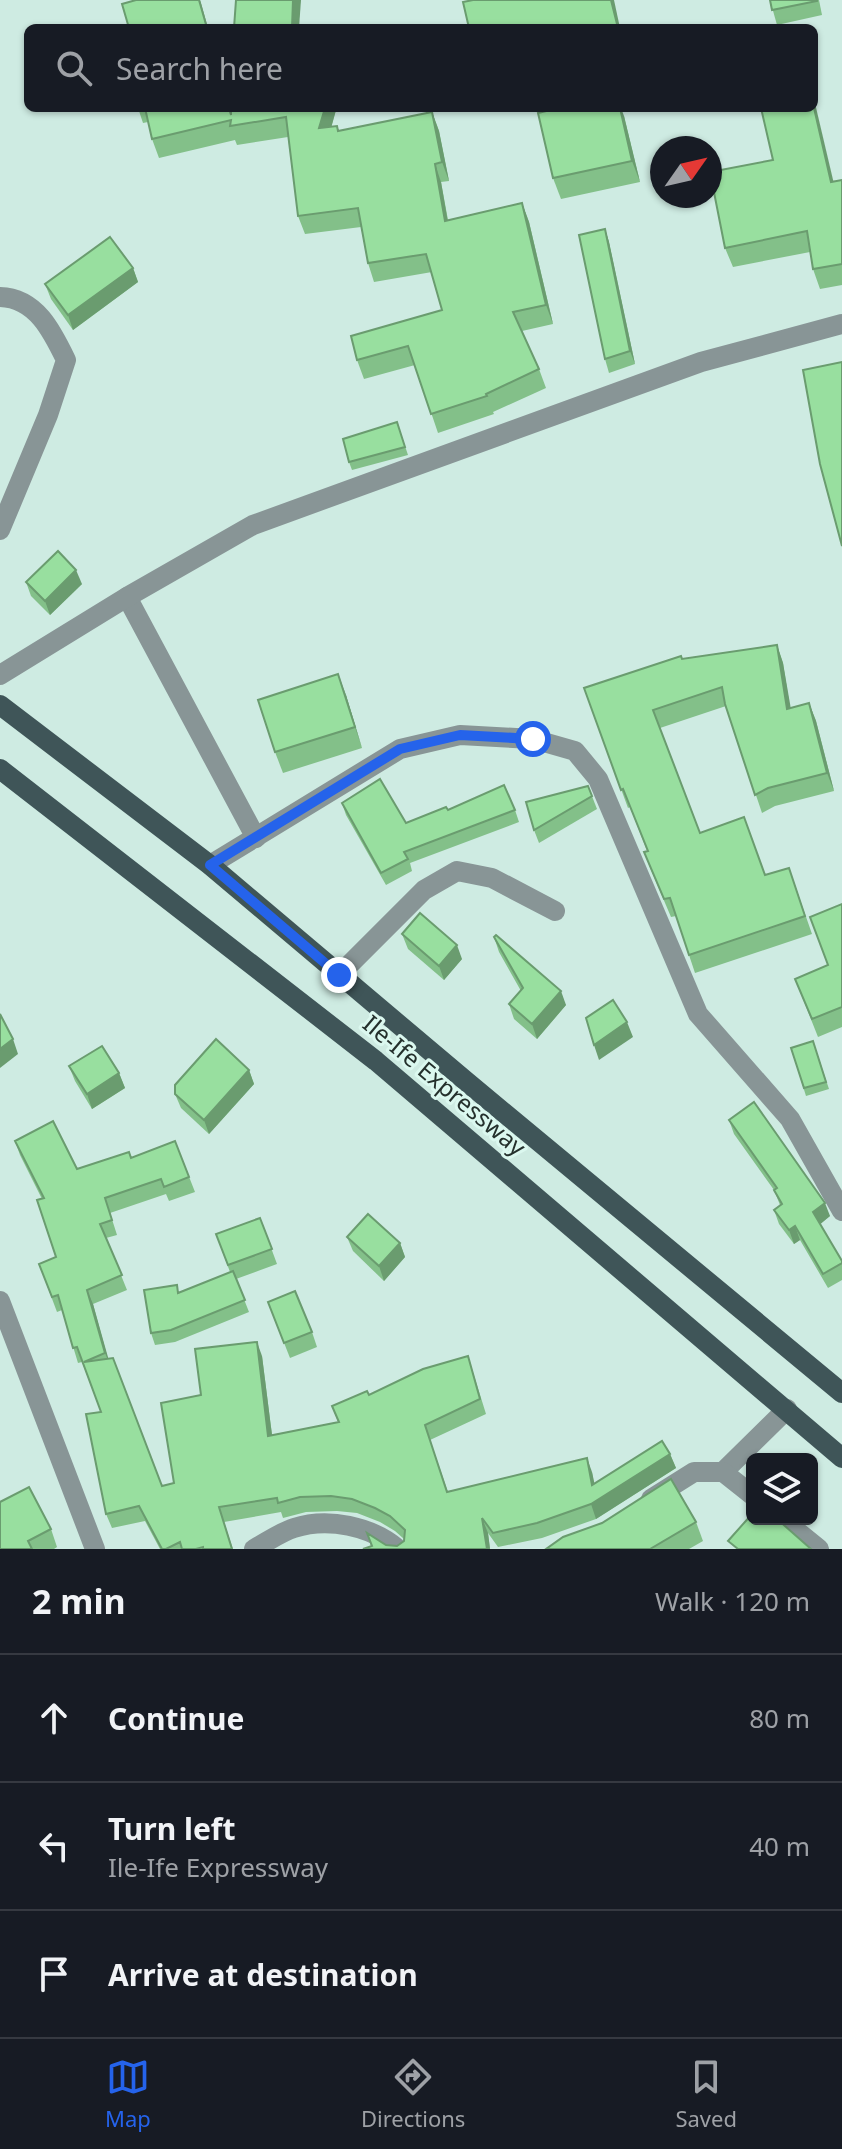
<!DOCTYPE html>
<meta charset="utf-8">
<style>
:root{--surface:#171b24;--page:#20242c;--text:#f1f3f6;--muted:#9ea1a6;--line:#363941;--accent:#2563eb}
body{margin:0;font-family:"Noto Sans",sans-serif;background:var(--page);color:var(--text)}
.controls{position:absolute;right:24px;bottom:24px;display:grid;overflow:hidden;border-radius:12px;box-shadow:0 2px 6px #0004}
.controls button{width:72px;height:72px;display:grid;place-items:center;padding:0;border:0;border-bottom:2px solid var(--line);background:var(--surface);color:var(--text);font:40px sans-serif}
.compass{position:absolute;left:650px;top:136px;width:72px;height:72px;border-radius:50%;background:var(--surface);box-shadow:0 2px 6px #0004;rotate:56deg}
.stop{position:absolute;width:24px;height:24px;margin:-18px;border:6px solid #2563eb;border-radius:50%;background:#fff}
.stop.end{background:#2563eb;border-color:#fff;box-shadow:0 2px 8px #0008}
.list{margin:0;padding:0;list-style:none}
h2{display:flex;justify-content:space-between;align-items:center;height:104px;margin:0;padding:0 32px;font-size:34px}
h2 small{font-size:26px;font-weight:400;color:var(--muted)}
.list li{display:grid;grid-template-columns:52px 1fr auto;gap:24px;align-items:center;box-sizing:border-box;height:128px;padding:0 32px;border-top:2px solid var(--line)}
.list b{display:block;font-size:30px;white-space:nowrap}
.list p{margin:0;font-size:26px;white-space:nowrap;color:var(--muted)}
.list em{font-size:26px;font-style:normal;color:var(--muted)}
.icon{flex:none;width:44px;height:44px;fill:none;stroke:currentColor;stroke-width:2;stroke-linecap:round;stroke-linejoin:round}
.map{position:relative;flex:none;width:842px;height:1549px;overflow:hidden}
.search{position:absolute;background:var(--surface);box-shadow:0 2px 6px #0004;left:24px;right:24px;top:24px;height:88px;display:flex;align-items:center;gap:20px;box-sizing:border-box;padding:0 28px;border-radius:12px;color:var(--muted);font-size:30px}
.sheet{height:488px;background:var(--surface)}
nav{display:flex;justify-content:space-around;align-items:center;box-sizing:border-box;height:112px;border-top:2px solid var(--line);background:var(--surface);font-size:22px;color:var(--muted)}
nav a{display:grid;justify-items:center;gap:4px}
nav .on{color:var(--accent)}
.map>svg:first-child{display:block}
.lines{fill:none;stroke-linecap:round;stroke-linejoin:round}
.street{stroke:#889596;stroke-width:20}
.primary{stroke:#3f5558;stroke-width:20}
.wall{fill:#83c089}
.shaded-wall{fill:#6a9c6f}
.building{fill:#98df9f;stroke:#6a9c6f;stroke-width:2}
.route{stroke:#2563eb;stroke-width:10}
.labels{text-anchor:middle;stroke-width:6;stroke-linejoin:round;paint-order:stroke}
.street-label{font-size:24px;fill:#24302c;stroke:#dbf8ef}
</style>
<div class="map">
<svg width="842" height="1549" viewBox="0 0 842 1549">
<rect width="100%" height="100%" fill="#ceebe2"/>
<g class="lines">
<g class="street">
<path d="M 0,297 C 36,298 52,331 66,360 L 48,415 L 0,530"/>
<polyline points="127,597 256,838"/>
<polyline points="0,675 127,597 253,525 701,362 842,324"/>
<polyline points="210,865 400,749 460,735 533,739 575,751 598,779 698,1014 790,1119 842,1211"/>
<polyline points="339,975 424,890 457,871 492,878 555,911"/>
<polyline points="0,1301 95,1549"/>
<polyline points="723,1472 787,1409"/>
<polyline points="651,1499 694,1472 723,1472 752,1495"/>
<polyline points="782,1519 819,1549"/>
<path d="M 254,1549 C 267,1542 281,1532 294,1528 C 328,1517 371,1526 398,1549"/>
</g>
<g class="primary">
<polyline points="0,705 210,865 467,1082 842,1393"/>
<polyline points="0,769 376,1061 842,1458"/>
</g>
</g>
<g class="wall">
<polygon points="770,0 819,0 822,15 777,25"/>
<polygon points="138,108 336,110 331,127 337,126 339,131 432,112 439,131 449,181 441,182 448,220 522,203 529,222 553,324 522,331 539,369 546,388 493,412 494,414 438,433 415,365 364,379 357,360 442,310 432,272 374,282 368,263 361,227 305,234 298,216 288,137 237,145 235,140 159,158 152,139 148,122 143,123"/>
<polygon points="624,116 640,182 561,199 553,178"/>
<polygon points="842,180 842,285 820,289 813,269 810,252 733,267 725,248 833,182"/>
<polygon points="605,229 609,242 635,364 609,373 605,359"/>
<polygon points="133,268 138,282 73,330 51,299 45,284"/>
<polygon points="397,422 408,455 352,470 349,462"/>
<polygon points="26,582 82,584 50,615 31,596"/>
<polygon points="777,645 783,663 790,708 809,703 816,721 834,791 775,806 762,813 726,706 660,728 700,833 765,875 789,868 812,934 695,973 676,916 671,917 651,870 644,852 647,851 630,807 628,808 584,688 682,659"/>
<polygon points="346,695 362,748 283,773 275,752"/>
<polygon points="588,786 597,809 539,843 534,830"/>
<polygon points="342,803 406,823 448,810 515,810 519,822 410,863 412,871 386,885 346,815"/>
<polygon points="842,904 842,1027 818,1037 795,979 828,965"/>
<polygon points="402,934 462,959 444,980 408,949"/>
<polygon points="494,937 566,1005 537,1039 514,1019 509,1004 521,991 499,952"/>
<polygon points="813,1041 829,1089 806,1096 791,1048"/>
<polygon points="69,1066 119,1073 125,1088 92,1109 75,1081"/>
<polygon points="249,1070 254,1084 209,1134 181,1108 175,1094"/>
<polygon points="729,1120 830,1216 820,1224 842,1261 842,1280 828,1288 800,1240 794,1244 779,1224 774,1210 780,1205 774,1190 734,1134"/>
<polygon points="15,1141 77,1169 131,1158 175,1141 195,1192 169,1201 166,1194 110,1213 117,1235 106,1238 127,1290 93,1304 108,1359 162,1486 174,1483 201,1395 262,1356 272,1435 338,1422 332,1406 369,1395 468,1356 486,1414 430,1440 448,1492 592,1472 594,1484 670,1454 676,1468 596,1519 542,1538 498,1547 488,1533 490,1549 363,1549 371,1546 367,1533 386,1545 397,1546 404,1541 404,1539 395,1531 380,1522 357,1513 337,1511 306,1512 283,1518 281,1512 224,1522 233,1549 160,1549 145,1521 112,1528 106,1514 101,1412 82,1362 78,1363 62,1310 57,1312 39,1264 56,1257 42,1199 20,1155"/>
<polygon points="260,1218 277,1264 236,1279 249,1312 175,1342 155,1345 151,1333 180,1292 230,1272 216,1234"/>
<polygon points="347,1237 400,1243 405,1257 384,1281 353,1251"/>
<polygon points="268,1302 312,1332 317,1347 290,1358"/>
<polygon points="696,1522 703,1541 689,1549 546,1549"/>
<polygon points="51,1529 57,1547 54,1549 0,1549"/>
</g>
<g class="shaded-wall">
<polygon points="199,0 200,0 201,3 208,28 207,28"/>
<polygon points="293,0 301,0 299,28 292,28"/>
<polygon points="611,0 614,0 620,28 618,28"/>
<polygon points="814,99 838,201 831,182 814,108"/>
<polygon points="325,108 336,108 336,110 326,147 319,128"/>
<polygon points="620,108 621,108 624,116 640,182 632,161"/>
<polygon points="432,112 439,131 449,181 442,162"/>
<polygon points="435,164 441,182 451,240 445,221"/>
<polygon points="522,203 529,222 553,324 546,305"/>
<polygon points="605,229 609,242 635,364 630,351"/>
<polygon points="133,268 138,282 73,330 68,315"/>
<polygon points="76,570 82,584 50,615 45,601"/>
<polygon points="777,645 783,663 794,727 787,709"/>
<polygon points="338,674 346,695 362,748 355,727"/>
<polygon points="809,703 816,721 834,791 827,773"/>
<polygon points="457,945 462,959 444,980 439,966"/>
<polygon points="561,991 566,1005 537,1039 532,1024"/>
<polygon points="627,1022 633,1037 599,1060 594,1045"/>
<polygon points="13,1039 18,1054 0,1068 0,1049"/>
<polygon points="249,1070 254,1084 209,1134 204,1120"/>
<polygon points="119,1073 125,1088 92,1109 87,1094"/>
<polygon points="825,1203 830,1216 818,1226 813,1212"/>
<polygon points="795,1226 800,1240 794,1244 789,1230"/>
<polygon points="400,1243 405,1257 384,1281 379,1266"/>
<polygon points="87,1290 93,1304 111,1368 105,1353"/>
<polygon points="257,1342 262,1356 274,1451 268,1436"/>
<polygon points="670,1454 676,1468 596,1519 591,1504"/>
<polygon points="587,1458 592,1472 598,1500 592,1485"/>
<polygon points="482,1518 488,1533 490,1549 487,1549"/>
</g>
<g class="building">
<polygon points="136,0 199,0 207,28 129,28 122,4"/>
<polygon points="236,0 293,0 292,28 234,28"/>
<polygon points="473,0 611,0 618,28 469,28 463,2"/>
<polygon points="770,0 817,0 817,1 772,10"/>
<polygon points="145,108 229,108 231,115 231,108 325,108 319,128 337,126 338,131 432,112 442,162 435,164 445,221 522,203 546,305 513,312 539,369 486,394 487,396 431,414 408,346 357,360 351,336 442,310 426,254 368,263 358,208 298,216 286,117 230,126 231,120 152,139"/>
<polygon points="559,108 620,108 632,161 553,178 538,113"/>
<polygon points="761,108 814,108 831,182 842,180 842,264 813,269 807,231 725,248 710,172 773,160"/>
<polygon points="605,229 630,351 605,359 579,235"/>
<polygon points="110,237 133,268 68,315 45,284"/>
<polygon points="842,362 842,546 820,464 803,370"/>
<polygon points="397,422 405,447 349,462 343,439"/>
<polygon points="58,551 76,570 45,601 26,582"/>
<polygon points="777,645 787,709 809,703 827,773 768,788 755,795 725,704 722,687 653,710 700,833 744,817 765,875 789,868 805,916 689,955 670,898 664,899 644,852 648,851 623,789 621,790 584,688 681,656 682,659"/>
<polygon points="338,674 355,727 275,752 258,700"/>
<polygon points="380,779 406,823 446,807 448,810 504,785 515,810 404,852 408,859 381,873 342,803"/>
<polygon points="588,786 592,796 534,830 526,802"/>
<polygon points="842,904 842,1007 812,1019 795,979 828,965 810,917"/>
<polygon points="420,913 457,945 439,966 402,934"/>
<polygon points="496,935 561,991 532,1024 509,1004 523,988 494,937"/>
<polygon points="613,1000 627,1022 594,1045 586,1018"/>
<polygon points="0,1014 13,1039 0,1049"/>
<polygon points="216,1039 249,1070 204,1120 175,1094 175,1085"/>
<polygon points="813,1041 826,1082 804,1088 791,1048"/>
<polygon points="102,1046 119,1073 87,1094 69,1066"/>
<polygon points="754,1102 825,1203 813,1212 842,1261 842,1263 823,1274 795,1226 789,1230 774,1210 782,1204 774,1190 777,1188 729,1120"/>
<polygon points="53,1121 77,1169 129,1152 131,1158 175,1141 189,1177 164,1187 161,1179 105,1198 112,1220 100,1224 122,1275 87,1290 105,1353 84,1362 113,1358 162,1486 174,1483 161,1403 201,1395 195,1349 257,1342 268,1436 339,1422 332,1406 367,1391 369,1395 423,1369 468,1356 480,1399 425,1425 447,1492 587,1458 592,1485 662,1441 670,1454 591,1504 537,1523 493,1533 482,1518 487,1549 363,1549 372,1546 367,1533 386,1545 397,1546 404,1541 405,1530 390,1516 375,1508 352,1499 331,1496 300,1497 278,1503 277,1498 219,1507 232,1549 203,1549 203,1547 196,1549 182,1549 180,1542 166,1549 162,1549 139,1506 106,1514 86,1414 101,1412 77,1347 73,1348 58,1295 52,1297 39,1264 56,1257 37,1200 44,1198 15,1141"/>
<polygon points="368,1214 400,1243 379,1266 347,1237"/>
<polygon points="260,1218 272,1249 228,1265 216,1234"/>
<polygon points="233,1271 245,1300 171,1330 151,1333 144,1290 177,1285 178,1293"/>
<polygon points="295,1291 312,1332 284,1343 268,1302"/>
<polygon points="671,1479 696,1522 650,1549 546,1549 563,1537 602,1523"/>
<polygon points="29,1487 51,1529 28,1541 32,1549 0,1549 0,1502"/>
<polygon points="752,1514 752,1519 777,1519 811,1549 738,1549 728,1541"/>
</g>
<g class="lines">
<polyline class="route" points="339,975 210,865 400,749 460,735 533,739"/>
</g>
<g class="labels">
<g class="street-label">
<text transform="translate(444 1086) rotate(40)" y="8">Ile-Ife Expressway</text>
</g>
</g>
</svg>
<div class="controls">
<button><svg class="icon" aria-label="layers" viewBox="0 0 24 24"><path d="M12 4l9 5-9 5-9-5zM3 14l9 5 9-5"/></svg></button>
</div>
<svg class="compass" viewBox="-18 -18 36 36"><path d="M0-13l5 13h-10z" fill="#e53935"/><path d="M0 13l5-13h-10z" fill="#9ea1a6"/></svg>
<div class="stop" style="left:533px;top:739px"></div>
<div class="stop end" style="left:339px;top:975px"></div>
<div class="search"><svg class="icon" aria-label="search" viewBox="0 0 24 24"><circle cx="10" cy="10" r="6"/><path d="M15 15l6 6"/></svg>Search here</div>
</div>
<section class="sheet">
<h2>2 min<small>Walk · 120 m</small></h2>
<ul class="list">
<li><svg class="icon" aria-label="ahead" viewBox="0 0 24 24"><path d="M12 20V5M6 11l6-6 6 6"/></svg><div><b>Continue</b></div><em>80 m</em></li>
<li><svg class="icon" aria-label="left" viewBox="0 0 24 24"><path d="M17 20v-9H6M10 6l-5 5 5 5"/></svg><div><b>Turn left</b><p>Ile-Ife Expressway</p></div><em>40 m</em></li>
<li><svg class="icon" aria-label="arrive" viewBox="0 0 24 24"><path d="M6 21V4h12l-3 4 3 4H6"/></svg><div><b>Arrive at destination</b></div></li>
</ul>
</section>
<nav>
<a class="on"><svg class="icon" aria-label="map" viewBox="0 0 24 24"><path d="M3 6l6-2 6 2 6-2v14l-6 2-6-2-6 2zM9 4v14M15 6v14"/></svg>Map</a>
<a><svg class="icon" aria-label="directions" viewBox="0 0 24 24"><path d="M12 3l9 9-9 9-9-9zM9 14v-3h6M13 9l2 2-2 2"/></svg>Directions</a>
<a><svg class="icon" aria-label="saved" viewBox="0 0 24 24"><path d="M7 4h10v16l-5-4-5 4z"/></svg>Saved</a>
</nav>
